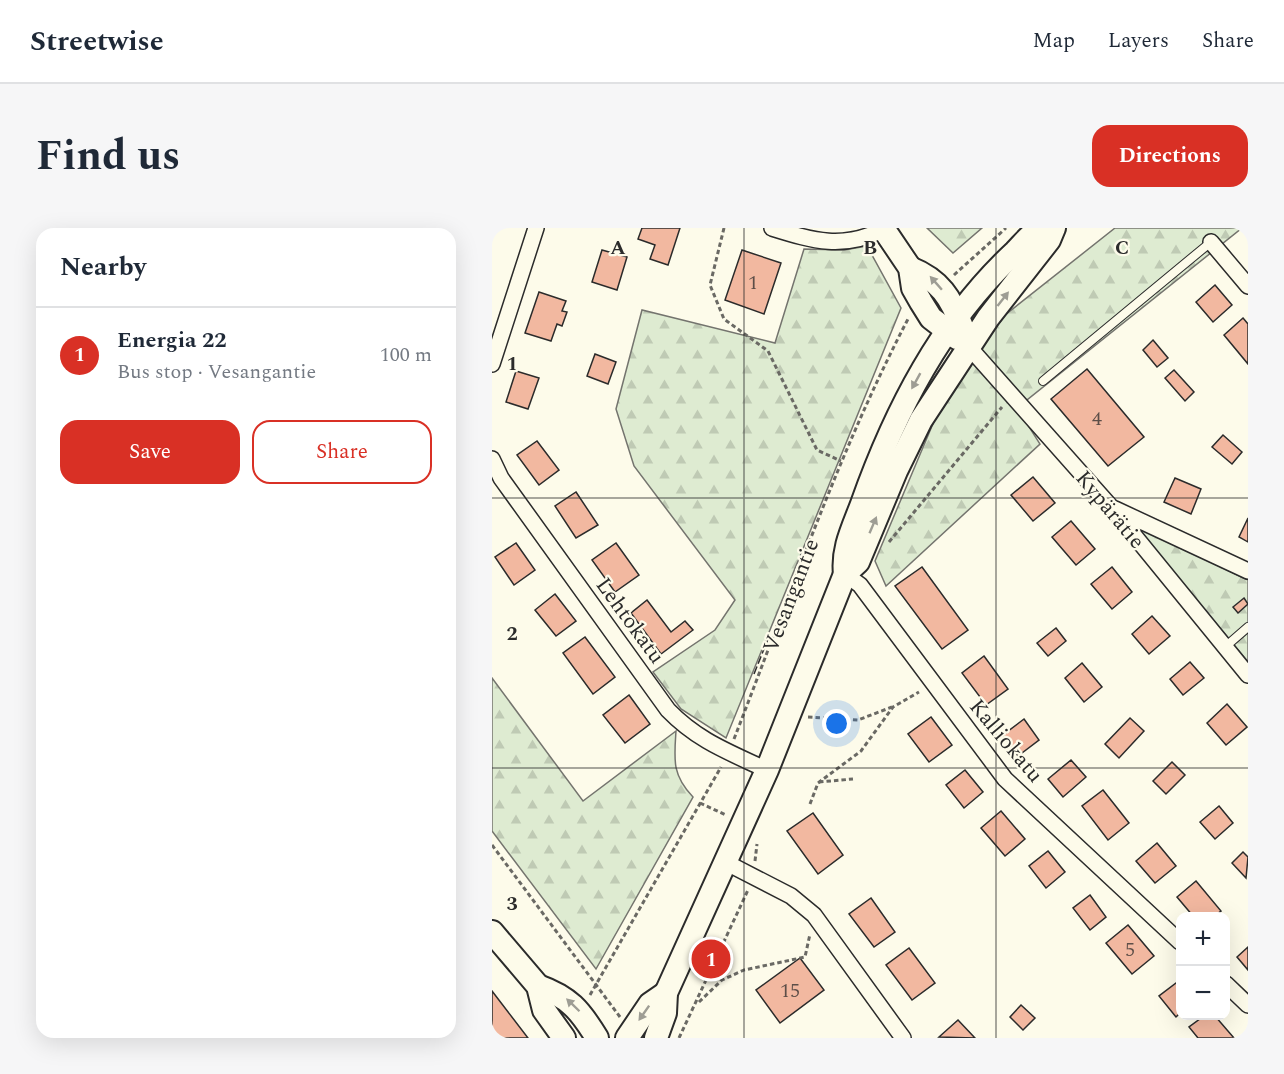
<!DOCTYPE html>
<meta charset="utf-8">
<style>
:root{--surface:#fff;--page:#f6f6f7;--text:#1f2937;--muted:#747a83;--line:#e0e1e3;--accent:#d93025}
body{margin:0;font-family:Spectral,serif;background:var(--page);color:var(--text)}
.controls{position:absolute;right:18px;bottom:18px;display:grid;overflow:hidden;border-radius:12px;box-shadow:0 6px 24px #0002}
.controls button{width:54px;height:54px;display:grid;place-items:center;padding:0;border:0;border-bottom:2px solid var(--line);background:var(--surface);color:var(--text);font:30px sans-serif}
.you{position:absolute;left:345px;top:496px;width:21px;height:21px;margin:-15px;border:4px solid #fff;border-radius:50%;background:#1a73e8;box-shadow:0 0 0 9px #1a73e833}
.badge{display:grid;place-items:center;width:39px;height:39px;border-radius:50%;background:var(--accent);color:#fff;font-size:20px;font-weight:700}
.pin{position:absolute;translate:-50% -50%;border:3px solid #fff;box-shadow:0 2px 6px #0006}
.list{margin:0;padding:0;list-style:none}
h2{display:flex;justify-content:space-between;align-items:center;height:78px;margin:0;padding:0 24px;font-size:26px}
h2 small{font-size:20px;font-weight:400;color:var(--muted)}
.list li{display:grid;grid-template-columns:39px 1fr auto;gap:18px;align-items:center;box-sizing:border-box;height:96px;padding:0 24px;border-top:2px solid var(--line)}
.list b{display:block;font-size:22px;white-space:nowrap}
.list p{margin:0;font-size:20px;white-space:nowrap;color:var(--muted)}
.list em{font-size:20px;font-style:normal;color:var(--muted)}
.actions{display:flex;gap:12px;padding:18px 24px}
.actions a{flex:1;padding:14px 0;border:2px solid var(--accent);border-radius:18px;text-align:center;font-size:21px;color:var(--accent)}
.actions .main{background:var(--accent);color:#fff}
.map{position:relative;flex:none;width:756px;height:810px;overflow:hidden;border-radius:18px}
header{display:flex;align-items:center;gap:36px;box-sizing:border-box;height:84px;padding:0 30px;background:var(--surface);border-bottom:2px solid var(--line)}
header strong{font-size:28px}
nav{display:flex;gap:33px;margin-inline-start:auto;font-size:21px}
.intro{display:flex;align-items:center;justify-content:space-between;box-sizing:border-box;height:144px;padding:0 36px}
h1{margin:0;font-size:42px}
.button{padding:15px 27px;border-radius:18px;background:var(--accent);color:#fff;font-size:21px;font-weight:700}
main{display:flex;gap:36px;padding:0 36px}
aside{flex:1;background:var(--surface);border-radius:18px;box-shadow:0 6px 24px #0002}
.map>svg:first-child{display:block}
.forest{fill:url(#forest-firs);stroke:#74746e;stroke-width:1.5}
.building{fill:#f2b8a0;stroke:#2b2b2b;stroke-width:1.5}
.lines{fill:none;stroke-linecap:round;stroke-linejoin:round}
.lane-casing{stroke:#2b2b2b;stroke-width:10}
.street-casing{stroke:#2b2b2b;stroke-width:18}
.secondary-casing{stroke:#2b2b2b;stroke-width:26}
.path{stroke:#6a6964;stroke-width:3;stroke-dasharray:4.5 3;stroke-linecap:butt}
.lane{stroke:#fdfbea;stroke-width:8}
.street{stroke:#fdfbea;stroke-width:15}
.secondary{stroke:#fdfbea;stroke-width:22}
.fence{stroke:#2b2b2b;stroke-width:1.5;stroke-dasharray:8 3;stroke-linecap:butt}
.oneway{fill:#9e9d94}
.grid{fill:none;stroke:#2b2b2b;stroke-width:1.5;stroke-opacity:0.55}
.labels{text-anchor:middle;stroke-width:4.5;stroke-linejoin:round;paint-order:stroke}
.number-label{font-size:20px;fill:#5d4e48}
.street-label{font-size:22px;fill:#2b2b2b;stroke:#fdfbea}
.grid-label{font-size:20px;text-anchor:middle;font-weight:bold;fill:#2b2b2b;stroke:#fdfbea;stroke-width:4.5;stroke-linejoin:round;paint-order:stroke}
</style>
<header>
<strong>Streetwise</strong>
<nav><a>Map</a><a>Layers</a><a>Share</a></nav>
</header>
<div class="intro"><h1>Find us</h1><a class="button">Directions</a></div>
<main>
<aside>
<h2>Nearby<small></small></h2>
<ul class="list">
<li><span class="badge">1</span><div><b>Energia 22</b><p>Bus stop · Vesangantie</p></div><em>100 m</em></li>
</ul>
<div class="actions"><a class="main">Save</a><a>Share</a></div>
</aside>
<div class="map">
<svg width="756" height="810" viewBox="0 0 756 810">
<defs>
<pattern id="forest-firs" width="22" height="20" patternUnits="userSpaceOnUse" patternTransform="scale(1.5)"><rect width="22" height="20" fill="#deebd1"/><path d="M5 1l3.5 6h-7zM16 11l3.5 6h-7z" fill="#bfcab4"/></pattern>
</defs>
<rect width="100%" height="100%" fill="#fdfbea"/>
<g class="forest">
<polygon points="435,0 490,0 461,25"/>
<polygon points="623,0 750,0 525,180 548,216 394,358 383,333 451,172 513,87"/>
<polygon points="375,18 409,80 234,510 189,481 161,444 223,402 243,372 142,238 124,181 150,82 283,115 312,21 352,22"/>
<polygon points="642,297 756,352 756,434"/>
<path d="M 0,450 L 91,573 L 184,503 C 182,532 180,547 201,569 L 104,741 L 0,603 Z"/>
</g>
<g class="building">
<polygon points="150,0 188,0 176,37 158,31 163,17 146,11"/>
<polygon points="110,22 135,29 125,62 100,54"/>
<polygon points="250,22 289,35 272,86 233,72"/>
<polygon points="723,57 740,77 721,94 704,74"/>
<polygon points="47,64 74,73 70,83 75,84 70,98 65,96 59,113 33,105"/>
<polygon points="751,90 756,96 756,136 732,107"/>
<polygon points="661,112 676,130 665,139 651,122"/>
<polygon points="103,126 124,134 116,156 95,148"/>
<polygon points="595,141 652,209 616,238 559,171"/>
<polygon points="682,142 702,164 693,173 673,150"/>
<polygon points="24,143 47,150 36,181 14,174"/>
<polygon points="731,207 750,224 740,236 720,219"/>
<polygon points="45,213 67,242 47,257 25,227"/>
<polygon points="541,249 563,275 541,293 519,267"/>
<polygon points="683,250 709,261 699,286 672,274"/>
<polygon points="84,264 106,297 84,310 63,278"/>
<polygon points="756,290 756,314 747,309"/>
<polygon points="579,293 603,321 584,337 560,309"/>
<polygon points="24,315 43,342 22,357 3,329"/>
<polygon points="124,315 147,347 123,364 100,332"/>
<polygon points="430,339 476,402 450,421 403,358"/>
<polygon points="620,339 640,364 620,381 599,356"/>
<polygon points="63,366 84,393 64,408 43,382"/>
<polygon points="752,370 756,376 746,385 741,379"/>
<polygon points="155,372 179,404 193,393 201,402 169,426 139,385"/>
<polygon points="660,388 678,408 657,426 640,406"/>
<polygon points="564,400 574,413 556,428 545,415"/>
<polygon points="93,409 123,449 101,466 71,425"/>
<polygon points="492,428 516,461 494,477 470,445"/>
<polygon points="698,434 712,450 691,467 678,451"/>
<polygon points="590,435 610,459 592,474 573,450"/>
<polygon points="137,467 158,496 133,515 111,487"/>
<polygon points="735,476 755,499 734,517 715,495"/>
<polygon points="439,489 460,517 437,534 416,506"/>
<polygon points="638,490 652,503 627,530 613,516"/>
<polygon points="532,491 547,512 526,528 511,507"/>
<polygon points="579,532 594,549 571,569 556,551"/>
<polygon points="680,534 693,547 674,566 661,553"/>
<polygon points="473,542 491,564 472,580 454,557"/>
<polygon points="611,562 637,595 616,612 590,578"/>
<polygon points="727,578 741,595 723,611 708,594"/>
<polygon points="509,583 533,611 513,628 489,600"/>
<polygon points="321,585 351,627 326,646 295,603"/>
<polygon points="665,615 684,638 663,655 644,633"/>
<polygon points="556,623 573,644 554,660 537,638"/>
<polygon points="751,624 756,629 754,650 740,635"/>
<polygon points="704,653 729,683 722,688 701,688 685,669"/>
<polygon points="598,667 614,689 598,702 581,680"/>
<polygon points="379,670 403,704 382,719 357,686"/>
<polygon points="636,697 662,728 640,746 614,715"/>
<polygon points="756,719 756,742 745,729"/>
<polygon points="417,720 443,755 420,772 394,737"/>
<polygon points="308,730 332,762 288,795 264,762"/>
<polygon points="688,752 688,785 684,789 667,768"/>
<polygon points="0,763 36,810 0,810"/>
<polygon points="529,777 543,790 531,802 518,789"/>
<polygon points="712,788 723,788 742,810 706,810 697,799"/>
<polygon points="466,792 483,810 447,809"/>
</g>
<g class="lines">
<g class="lane-casing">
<g id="lane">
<polyline points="551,153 719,14"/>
<polyline points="733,419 756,399"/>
</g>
</g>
<g class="street-casing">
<g id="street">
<path d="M 280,0 C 322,13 351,22 392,1"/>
<polyline points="719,14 756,58"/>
<polyline points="477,119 619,279 756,447"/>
<polyline points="0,136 44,0"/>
<path d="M 0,231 L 9,250 L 176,482 C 206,513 237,524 275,542"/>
<polyline points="623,281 756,343"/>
<polyline points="353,346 368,357 513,551 688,714"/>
<polyline points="233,634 299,668 322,687 411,810"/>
<polyline points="734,756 756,777"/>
</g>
</g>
<g class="secondary-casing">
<g id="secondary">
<polyline points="391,0 418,40 421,60 429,74 439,90 465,110"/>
<path d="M 418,40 C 448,52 459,70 470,99"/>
<path d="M 353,346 C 350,321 361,300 370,276 C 403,183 449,93 523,24 C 531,16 540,4 550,0"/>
<polyline points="0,704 46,758 52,782 72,810"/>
<path d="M 46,758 C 77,769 88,782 105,810"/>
<polyline points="135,810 158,776 174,765"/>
<polyline points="164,810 173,785 174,765 275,542 353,346 366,334 404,243 429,192 496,90 557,12 562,0"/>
</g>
</g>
<g class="path">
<polyline points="232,0 218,57 232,91 276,123 325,222 349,233"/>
<polyline points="462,47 514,0"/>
<polyline points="397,314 510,179"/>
<polyline points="316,489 366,492 400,479"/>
<path d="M 242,511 C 297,370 346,225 416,91"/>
<polyline points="327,554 361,551"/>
<polyline points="208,575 234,587"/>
<polyline points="318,576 326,555 369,523 401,479 427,464"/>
<polyline points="0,617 128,789"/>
<polyline points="263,633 265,616"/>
<polyline points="219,745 230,752"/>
<polyline points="98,767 229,539"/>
<polyline points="207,774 230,752 252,742 313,729 318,706"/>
<polyline points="187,810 256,662"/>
</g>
<use href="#lane" class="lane"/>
<use href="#street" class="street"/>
<use href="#secondary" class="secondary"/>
<polyline class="fence" points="262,446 276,411"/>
</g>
<defs><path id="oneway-solid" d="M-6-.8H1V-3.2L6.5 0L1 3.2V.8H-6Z" transform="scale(1.5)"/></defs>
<g class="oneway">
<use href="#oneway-solid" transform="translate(444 55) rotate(-131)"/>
<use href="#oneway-solid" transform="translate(511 71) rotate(-52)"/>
<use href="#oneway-solid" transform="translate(424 153) rotate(119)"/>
<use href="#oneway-solid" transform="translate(381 297) rotate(-67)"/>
<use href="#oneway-solid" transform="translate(81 777) rotate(-136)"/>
<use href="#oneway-solid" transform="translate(152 785) rotate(125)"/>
</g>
<path class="grid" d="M 252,0 L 252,810M 504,0 L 504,810M 0,270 L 756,270M 0,540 L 756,540"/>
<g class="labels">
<g class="number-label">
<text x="261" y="61">1</text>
<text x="605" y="197">4</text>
<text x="638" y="728">5</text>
<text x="298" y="769">15</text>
</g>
<g class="street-label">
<text transform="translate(619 281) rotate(50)" y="8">Kypärätie</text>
<text transform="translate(298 367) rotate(-69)" y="8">Vesangantie</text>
<text transform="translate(139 392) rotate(54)" y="8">Lehtokatu</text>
<text transform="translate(515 512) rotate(50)" y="8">Kalliokatu</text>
</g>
</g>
<g class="grid-label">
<text x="126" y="26">A</text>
<text x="378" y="26">B</text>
<text x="630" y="26">C</text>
<text x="20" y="142">1</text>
<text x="20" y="412">2</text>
<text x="20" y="682">3</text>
</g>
</svg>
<div class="controls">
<button>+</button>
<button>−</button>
</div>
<div class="you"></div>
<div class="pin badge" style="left:219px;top:731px">1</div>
</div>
</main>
